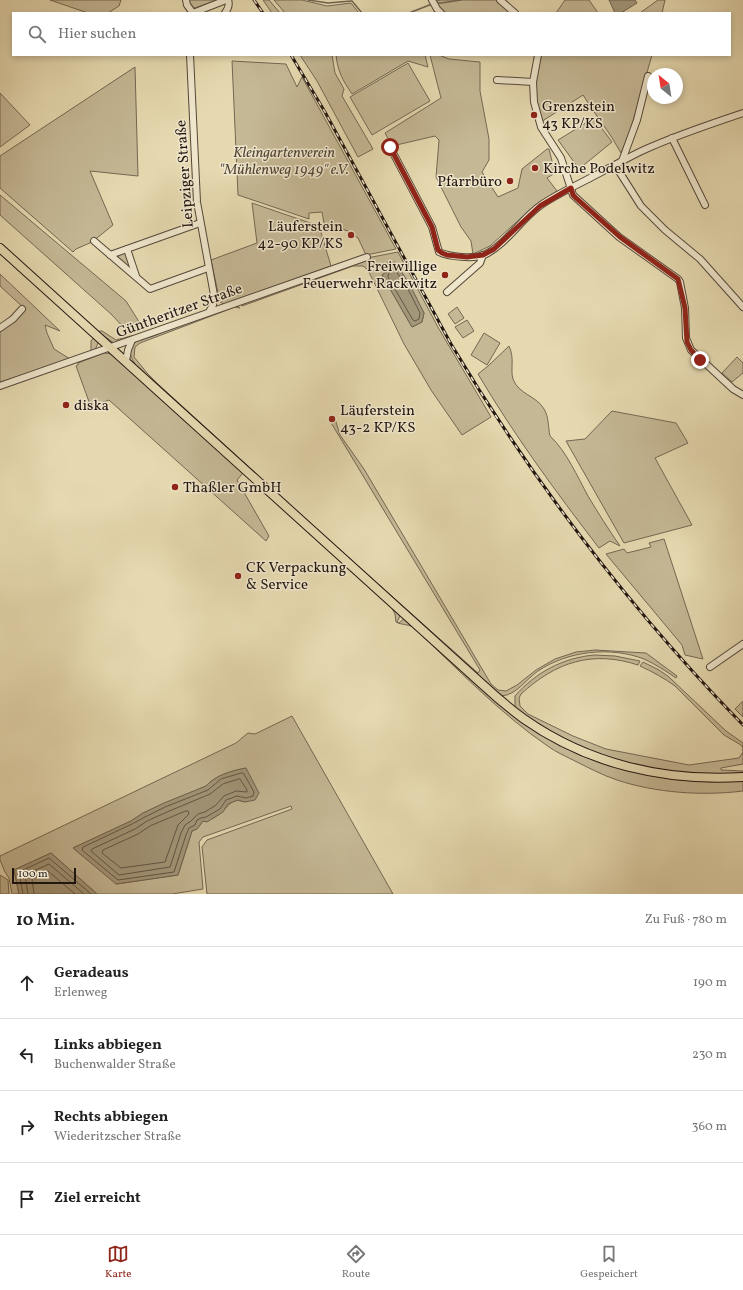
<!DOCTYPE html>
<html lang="de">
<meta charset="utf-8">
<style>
:root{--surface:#fff;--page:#f2f2f2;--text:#222;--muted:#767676;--line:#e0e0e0;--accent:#8f2418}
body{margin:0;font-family:Vollkorn,serif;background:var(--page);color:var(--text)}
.compass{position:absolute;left:647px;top:68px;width:36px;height:36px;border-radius:50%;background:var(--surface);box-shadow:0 2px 6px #0003;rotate:330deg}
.scale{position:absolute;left:12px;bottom:10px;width:64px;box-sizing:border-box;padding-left:4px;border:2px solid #221611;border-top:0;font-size:11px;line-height:14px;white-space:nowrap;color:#221611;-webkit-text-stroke:3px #efe6cc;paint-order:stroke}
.stop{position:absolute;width:12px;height:12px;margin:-9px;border:3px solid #8f2418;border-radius:50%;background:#fff}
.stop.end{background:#8f2418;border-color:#fff;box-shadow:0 1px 4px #0008}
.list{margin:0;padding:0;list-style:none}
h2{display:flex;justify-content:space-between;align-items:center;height:52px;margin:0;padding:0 16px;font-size:17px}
h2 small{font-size:13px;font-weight:400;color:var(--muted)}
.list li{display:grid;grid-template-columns:26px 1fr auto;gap:12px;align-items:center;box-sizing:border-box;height:72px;padding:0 16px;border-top:1px solid var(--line)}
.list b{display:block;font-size:15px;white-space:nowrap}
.list p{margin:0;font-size:13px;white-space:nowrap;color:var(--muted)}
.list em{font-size:13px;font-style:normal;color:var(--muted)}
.icon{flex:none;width:22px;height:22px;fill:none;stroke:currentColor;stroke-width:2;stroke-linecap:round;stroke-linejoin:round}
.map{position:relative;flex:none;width:743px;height:894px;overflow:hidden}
.search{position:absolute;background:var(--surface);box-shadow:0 2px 6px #0003;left:12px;right:12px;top:12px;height:44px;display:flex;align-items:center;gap:10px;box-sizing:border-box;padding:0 14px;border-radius:0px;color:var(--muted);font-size:15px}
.sheet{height:340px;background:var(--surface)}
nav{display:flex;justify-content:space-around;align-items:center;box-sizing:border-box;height:56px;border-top:1px solid var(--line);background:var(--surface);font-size:11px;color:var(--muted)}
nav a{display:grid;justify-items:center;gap:2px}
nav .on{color:var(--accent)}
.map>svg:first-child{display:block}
.green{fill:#c5b895;stroke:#746753;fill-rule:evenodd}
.water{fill:#a3977a;stroke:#6f6350}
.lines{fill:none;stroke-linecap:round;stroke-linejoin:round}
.shore{stroke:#625646;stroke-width:1}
.stream{stroke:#6f6350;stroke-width:1.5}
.minor-casing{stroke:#534739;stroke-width:8}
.major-casing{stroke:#221611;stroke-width:10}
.minor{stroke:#efe6cc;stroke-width:6}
.major{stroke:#e6d9b0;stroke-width:8}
.rail-casing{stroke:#221611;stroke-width:3}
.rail{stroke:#efe6cc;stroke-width:1.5;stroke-dasharray:4.5;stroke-linecap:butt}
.route{stroke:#8f2418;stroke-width:5}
.poi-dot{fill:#8f2418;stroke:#efe6cc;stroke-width:1.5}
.labels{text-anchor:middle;stroke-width:3;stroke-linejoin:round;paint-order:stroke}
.poi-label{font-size:15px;fill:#221611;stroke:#efe6cc;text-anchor:start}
.park-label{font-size:15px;font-style:italic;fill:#534739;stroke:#efe6cc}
.street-label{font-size:15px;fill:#221611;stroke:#efe6cc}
</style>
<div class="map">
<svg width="743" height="894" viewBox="0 0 743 894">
<rect width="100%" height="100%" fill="#e6d9b0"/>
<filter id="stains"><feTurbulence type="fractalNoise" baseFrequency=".005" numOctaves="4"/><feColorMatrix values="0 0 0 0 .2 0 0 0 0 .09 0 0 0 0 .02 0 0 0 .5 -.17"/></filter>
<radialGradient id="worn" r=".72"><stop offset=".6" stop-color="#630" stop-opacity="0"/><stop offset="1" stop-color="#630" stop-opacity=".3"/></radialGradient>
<g class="green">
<polygon points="50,0 121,0 119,6 108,13 88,13"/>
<polygon points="188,0 217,0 195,8 190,6"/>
<polygon points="263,0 269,0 280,13 272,13"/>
<polygon points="274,0 302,0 327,6 351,3 359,13 285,13"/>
<path d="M 441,0 L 496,0 L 512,13 L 447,13 C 441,10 438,7 436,1 Z"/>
<polygon points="565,0 589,0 598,13 556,13"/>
<polygon points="658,0 665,0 662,13 640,13"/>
<polygon points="300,55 332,55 335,73 344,89 342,96 373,149 358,157 317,81"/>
<path d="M 336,55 L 425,55 L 428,67 L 408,61 L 352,94 C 342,79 338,72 336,55 Z"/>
<polygon points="430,55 439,55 449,59 480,62 480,91 489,139 489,160 482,172 498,197 518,188 522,169 547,149 549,149 555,173 547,178 557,191 533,207 490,246 473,254 471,241 461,227 436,177 439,140 435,136 392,146 385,133 441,98"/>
<path d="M 539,55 L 652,55 L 629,135 L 621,153 C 610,132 595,115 583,95 L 541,122 L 534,95 Z"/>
<polygon points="232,61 286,64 297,87 302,77 396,249 366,255 358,238 348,231 324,223 322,212 309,213 309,219 238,195"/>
<polygon points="408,63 430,101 372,135 350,97"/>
<polygon points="135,67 138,176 90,171 113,225 92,242 76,249 73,252 0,188 0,156"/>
<polygon points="0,93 30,125 0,147"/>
<polygon points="594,118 612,142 579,169 558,140"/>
<polygon points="0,195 126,301 141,325 128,332 111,314 0,215"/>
<polygon points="252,203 319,226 331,266 224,304 220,302 211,260 257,243"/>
<polygon points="123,252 127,254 133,271 118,259 119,254"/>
<path d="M 398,252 L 439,329 L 491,417 L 462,435 L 431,390 L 404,344 L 368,270 L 363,266 L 353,266 L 242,306 L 242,304 L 367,258 ZM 386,272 L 403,274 L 424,313 L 422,322 L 412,327 L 382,275 Z"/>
<path d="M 0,274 L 60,331 L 45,325 L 47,333 L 54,349 L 70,359 C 77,357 86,356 91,351 L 91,341 L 94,337 L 98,343 L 95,350 L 89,354 L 0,382 L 0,331 L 15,321 L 25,309 L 0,286 Z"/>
<path d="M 236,305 L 240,308 L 235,307 L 140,343 L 135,347 L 134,357 L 148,374 L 158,384 L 320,532 L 478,673 L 480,670 L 330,421 L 335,419 L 340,435 L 364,469 L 491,684 L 498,690 L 506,691 L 517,685 L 536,670 L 555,659 L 576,652 L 595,650 L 646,653 L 677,676 L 676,678 C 666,671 655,664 644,659 C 610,646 568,651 538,671 C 525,680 517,695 501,696 L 145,376 C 137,366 123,354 135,342 C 143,339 159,335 164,331 Z"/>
<polygon points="457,307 464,318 455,324 448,314"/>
<polygon points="467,320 474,331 463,338 455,327"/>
<polygon points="100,331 102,331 116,340 131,336 135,336 114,343 98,332"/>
<polygon points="484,333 500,343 487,365 471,355"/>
<path d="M 509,346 C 515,359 510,369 513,379 C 518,394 537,396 544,409 C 549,417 548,427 550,436 C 567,452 577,476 588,496 C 598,513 609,530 620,546 L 610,541 L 599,548 C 556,492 514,435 478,374 L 488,366 Z"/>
<path d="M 104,353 L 112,354 L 401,614 L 397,622 L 399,623 L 405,618 L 504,707 L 601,762 L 633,772 L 678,780 L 711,782 L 743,780 L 743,791 C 703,796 656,793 617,780 C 602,775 587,767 573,760 C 565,756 556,752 549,747 C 499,713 457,668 413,627 C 408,624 401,625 396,622 L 395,614 L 392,608 L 243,473 L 237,480 L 269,536 L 266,541 L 109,400 L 91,407 L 76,366 L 78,365 L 78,363 Z"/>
<polygon points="737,357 743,363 743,373 732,382 722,373"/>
<polygon points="612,411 676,423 688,443 655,458 692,525 624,543 566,441 585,439"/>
<polygon points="664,539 703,659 685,655 682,645 606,554 624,549 627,553 651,547 649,543"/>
<path d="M 594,655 L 615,656 L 640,661 L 638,665 C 592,650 556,662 521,694 L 519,698 L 520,706 L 528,714 L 573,736 L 606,749 L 689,765 L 739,758 L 743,752 L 743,748 L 741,745 L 724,735 L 675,686 C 664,678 653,672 640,666 L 643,662 L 659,670 L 669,677 L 726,731 L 743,743 L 743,764 L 721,768 L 721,770 L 743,771 L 743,775 L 690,776 L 603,758 L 543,729 L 515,708 L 515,696 C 536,672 563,658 594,655 Z"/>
<polygon points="743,701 743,717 735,709"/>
<path d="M 292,716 L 393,894 L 207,894 L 202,847 L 207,840 L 292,809 L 291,806 L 203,837 L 199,842 L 203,889 L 172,894 L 97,894 L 51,853 L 14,870 L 19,894 L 12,894 L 9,878 L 5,872 L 0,860 L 0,856 L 236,743 L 248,733 L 255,734 ZM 246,768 L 245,802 C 232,798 232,802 223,811 C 219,815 209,822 203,821 L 197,829 L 192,831 L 178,875 L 117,884 L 73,848 L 131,821 L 143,813 L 206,786 C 216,775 231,771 246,768 Z"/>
<polygon points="0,875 8,880 9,894 0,894"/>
</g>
<g class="water">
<polygon points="609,0 635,0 637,3 621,13 615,13"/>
<polygon points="395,262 410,285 424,313 422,322 412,327 382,275 386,272 387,263"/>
<path d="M 246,768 L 259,793 L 255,800 L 245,802 L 238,800 L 228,804 L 223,812 L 207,822 L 203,821 L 197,829 L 192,831 L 178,875 L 116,884 L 73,848 L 131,821 L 143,813 L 164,803 L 206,786 C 216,775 231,771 246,768 Z"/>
<polygon points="51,853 97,894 19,894 14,870"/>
</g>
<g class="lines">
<g class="shore">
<polygon points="391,267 393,267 407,287 420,313 419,319 415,321 413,320 388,277"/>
<polygon points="242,773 244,774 254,792 253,796 246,798 237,796 226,800 220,809 206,817 201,818 197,820 195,825 189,828 186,835 174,872 118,880 82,850 83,847 132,824 145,817 165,807 208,790 221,779"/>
<polygon points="240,779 247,790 247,792 236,791 224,796 216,805 205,812 198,814 191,821 185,825 181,833 170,867 119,875 91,851 92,849 135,829 147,821 167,812 210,794 223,784"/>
<polygon points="186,811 188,811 189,814 178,825 165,862 121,868 102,853 103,850 138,834 150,826"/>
<polyline points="23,894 19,872 49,858 91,894"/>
<polyline points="28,894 25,875 49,864 84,894"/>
<polyline points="34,894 32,879 48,871 75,894"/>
</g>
<g class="stream">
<polyline points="308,0 328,3 351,1 352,1 362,13"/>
<polyline points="436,3 441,3 461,0"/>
<polyline points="409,13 432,4"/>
</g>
<g class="minor-casing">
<g id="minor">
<polyline points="186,0 187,5 193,13"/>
<polyline points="432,0 437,9 441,13"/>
<polyline points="500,0 515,13"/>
<polyline points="193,13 226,0"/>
<path d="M 225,13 C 228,9 230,5 228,0"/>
<polyline points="190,55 197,202 214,295 213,305 209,312"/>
<polyline points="538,55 533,82 534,102 541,127 561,158 573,195 619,237 678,279 680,282 685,308 686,338 691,350 733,389 743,395"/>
<polyline points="497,80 533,82"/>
<polyline points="672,138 705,205"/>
<path d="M 390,147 L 432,227 L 439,252 C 449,257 474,259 484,255 C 506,245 521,219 541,205 C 557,194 575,186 592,177 C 610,168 628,157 646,149 C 677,135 710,124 743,113"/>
<polyline points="622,161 637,120 648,76"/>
<polyline points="615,165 641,206 665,230 700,259 743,307"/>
<polyline points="94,241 150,289 208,268"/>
<polyline points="127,249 136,276"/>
<polyline points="110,255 200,223"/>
<polyline points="447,292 480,263 483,255"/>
<polyline points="0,328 13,319 22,309"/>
<polyline points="126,361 128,350 132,340"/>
<polyline points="0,386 367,257"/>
<polyline points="710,667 743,644"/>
</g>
</g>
<g class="major-casing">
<path id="major" d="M 0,248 L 482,684 C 495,696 509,708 524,719 C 588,764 665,782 743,777"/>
</g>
<use href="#minor" class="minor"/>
<use href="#major" class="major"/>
<g class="rail-casing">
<g id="rail">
<polyline points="254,0 263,13"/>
<path d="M 291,55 L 325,112 L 451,344 C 534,483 630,609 743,725"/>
</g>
</g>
<use href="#rail" class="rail"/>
</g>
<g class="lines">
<polyline class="route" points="390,147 432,227 438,250 442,253 447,255 467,257 483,255 494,249 540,206 571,188 573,195 576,198 620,237 678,279 685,308 687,342 691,350 700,360"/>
</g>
<g class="poi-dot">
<circle cx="534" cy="115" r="4"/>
<circle cx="535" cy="168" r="4"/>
<circle cx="510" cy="181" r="4"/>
<circle cx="351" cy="235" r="4"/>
<circle cx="445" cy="275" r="4"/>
<circle cx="66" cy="405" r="4"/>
<circle cx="332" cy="419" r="4"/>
<circle cx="175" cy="487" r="4"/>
<circle cx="238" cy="576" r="4"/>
</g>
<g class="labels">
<g class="poi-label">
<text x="542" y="111">Grenzstein<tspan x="542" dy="17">43 KP/KS</tspan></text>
<text x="543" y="173">Kirche Podelwitz</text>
<text x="502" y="186" text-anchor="end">Pfarrbüro</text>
<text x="343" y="231" text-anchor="end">Läuferstein<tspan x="343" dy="17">42-90 KP/KS</tspan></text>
<text x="437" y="271" text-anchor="end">Freiwillige<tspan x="437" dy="17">Feuerwehr Rackwitz</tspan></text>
<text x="74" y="410">diska</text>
<text x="340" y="415">Läuferstein<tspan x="340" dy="17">43-2 KP/KS</tspan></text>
<text x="183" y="492">Thaßler GmbH</text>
<text x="246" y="572">CK Verpackung<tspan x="246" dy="17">&amp; Service</tspan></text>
</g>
<g class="park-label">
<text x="284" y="157">Kleingartenverein<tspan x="284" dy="17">"Mühlenweg 1949" e.V.</tspan></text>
</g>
<g class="street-label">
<text transform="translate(184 174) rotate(-94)" y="5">Leipziger Straße</text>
<text transform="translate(179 310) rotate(-20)" y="5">Güntheritzer Straße</text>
</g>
</g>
<rect width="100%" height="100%" filter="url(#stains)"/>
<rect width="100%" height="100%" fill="url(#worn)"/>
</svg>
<svg class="compass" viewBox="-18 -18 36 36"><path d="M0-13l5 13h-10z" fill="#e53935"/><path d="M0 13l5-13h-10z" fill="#767676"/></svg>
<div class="scale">100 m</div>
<div class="stop" style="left:390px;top:147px"></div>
<div class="stop end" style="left:700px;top:360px"></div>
<div class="search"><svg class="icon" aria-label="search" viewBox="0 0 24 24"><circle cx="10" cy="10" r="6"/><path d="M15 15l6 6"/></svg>Hier suchen</div>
</div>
<section class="sheet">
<h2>10 Min.<small>Zu Fuß · 780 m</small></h2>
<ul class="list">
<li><svg class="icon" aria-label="ahead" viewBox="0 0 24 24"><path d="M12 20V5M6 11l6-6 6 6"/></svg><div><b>Geradeaus</b><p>Erlenweg</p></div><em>190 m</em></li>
<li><svg class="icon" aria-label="left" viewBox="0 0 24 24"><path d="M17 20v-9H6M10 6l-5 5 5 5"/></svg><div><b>Links abbiegen</b><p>Buchenwalder Straße</p></div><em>230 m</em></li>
<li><svg class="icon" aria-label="right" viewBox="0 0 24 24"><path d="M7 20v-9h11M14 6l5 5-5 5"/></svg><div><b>Rechts abbiegen</b><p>Wiederitzscher Straße</p></div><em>360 m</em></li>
<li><svg class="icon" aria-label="arrive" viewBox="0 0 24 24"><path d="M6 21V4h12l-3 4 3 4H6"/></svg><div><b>Ziel erreicht</b></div></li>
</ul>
</section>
<nav>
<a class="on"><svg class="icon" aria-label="map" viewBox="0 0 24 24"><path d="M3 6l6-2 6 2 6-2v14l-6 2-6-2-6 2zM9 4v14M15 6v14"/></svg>Karte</a>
<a><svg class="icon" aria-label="directions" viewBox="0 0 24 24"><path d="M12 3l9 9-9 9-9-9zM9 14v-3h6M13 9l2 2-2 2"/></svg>Route</a>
<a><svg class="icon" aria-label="saved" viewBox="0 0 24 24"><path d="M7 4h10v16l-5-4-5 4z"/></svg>Gespeichert</a>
</nav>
